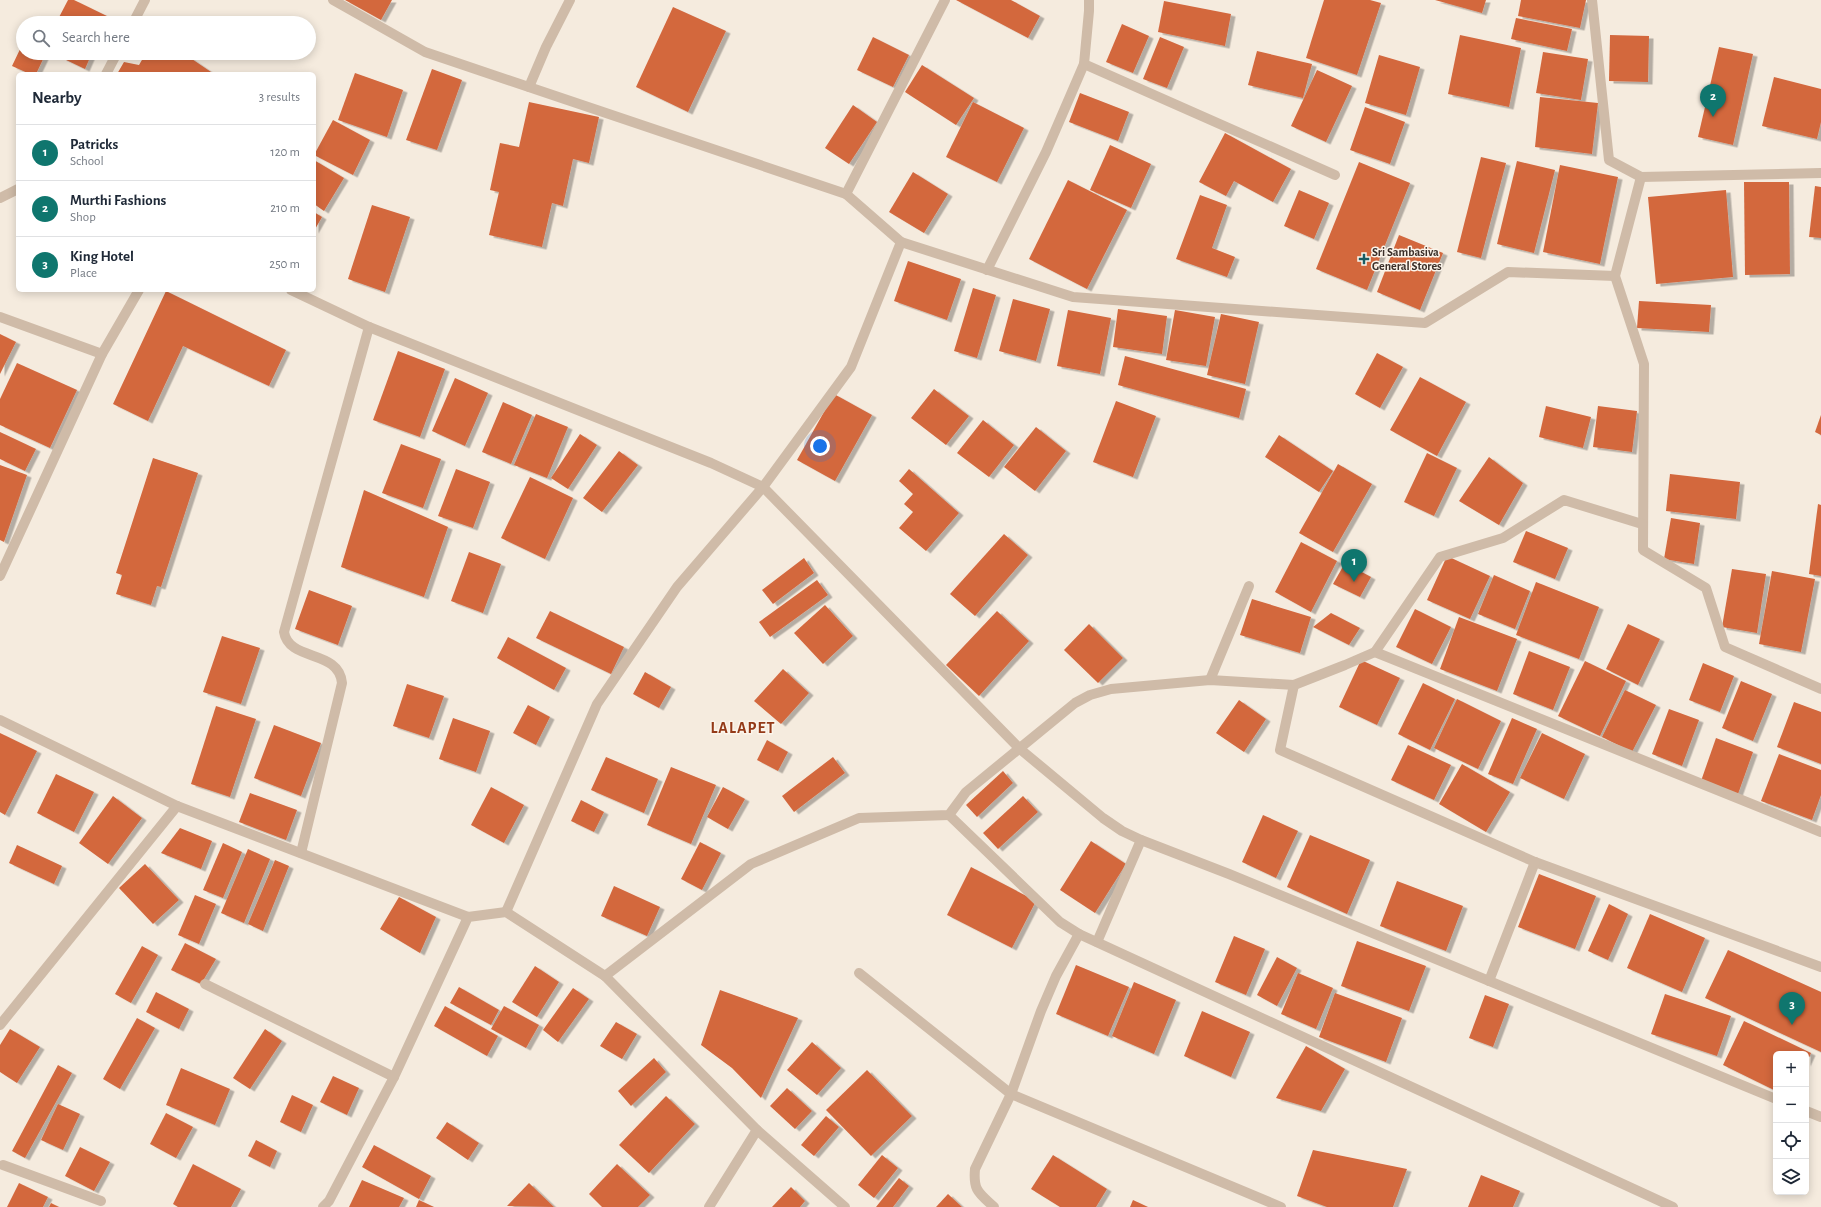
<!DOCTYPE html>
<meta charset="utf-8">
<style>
:root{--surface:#fff;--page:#f6f6f7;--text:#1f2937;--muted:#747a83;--line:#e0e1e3;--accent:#0f766e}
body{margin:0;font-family:"Alegreya Sans",sans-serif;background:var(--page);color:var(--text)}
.controls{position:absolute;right:12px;bottom:12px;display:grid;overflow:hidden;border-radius:6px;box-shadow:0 2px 10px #0003}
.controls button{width:36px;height:36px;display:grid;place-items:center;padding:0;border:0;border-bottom:1px solid var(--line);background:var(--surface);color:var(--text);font:20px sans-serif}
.you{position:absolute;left:820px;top:446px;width:14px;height:14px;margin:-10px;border:3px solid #fff;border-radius:50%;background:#1a73e8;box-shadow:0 0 0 6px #1a73e833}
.badge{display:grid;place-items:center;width:26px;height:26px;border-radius:50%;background:var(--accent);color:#fff;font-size:13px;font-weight:700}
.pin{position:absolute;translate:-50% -33px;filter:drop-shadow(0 1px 2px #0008)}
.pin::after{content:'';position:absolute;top:21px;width:14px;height:12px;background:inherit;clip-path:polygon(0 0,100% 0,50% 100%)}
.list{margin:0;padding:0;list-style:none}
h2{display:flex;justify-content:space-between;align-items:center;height:52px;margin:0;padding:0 16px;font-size:17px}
h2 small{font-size:13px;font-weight:400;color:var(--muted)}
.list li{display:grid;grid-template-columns:26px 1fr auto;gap:12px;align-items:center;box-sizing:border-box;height:56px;padding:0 16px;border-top:1px solid var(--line)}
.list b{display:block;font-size:15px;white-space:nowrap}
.list p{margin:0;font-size:13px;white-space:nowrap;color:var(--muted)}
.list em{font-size:13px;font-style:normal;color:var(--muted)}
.icon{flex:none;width:22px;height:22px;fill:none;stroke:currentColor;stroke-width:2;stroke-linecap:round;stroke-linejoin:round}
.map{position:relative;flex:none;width:1821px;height:1207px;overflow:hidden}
.search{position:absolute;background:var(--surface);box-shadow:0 2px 10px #0003;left:16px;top:16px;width:300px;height:44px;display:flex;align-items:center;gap:10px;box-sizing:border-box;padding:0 14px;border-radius:22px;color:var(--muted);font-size:15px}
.panel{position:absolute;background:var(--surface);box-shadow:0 2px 10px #0003;left:16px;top:72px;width:300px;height:220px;border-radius:6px}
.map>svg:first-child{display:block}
.building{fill:#d3673e;filter:url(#shadow)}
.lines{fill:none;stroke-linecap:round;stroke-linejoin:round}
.minor{stroke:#cfbba8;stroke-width:10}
.poi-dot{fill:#195b62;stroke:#fcf5eb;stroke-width:1.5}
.labels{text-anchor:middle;stroke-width:3;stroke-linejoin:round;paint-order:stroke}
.poi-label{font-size:12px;font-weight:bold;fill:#3b2f29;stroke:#fcf5eb;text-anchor:start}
.district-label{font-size:16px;font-weight:bold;letter-spacing:1px;fill:#943a18;stroke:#fcf5eb}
</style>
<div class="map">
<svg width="1821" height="1207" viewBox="0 0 1821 1207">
<defs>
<filter id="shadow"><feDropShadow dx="4.5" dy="2.5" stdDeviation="0" flood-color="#0004"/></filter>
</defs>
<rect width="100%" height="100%" fill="#f5ebde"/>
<g class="building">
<polygon points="68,0 74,0 109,17 106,23 56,23"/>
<polygon points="345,0 392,0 381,20"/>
<polygon points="956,0 1011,0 1040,16 1028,38"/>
<polygon points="1324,0 1370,0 1381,3 1357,75 1306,58"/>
<polygon points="1435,0 1486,0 1482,13"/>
<polygon points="1521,0 1586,0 1580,28 1518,16"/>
<polygon points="1164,1 1231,14 1225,46 1158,32"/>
<polygon points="673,7 726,31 688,112 636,87"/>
<polygon points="1516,18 1572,29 1567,51 1511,39"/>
<polygon points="1122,24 1149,36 1133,73 1106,62"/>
<polygon points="1460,35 1521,48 1509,107 1448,94"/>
<polygon points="1610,35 1649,36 1648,82 1609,81"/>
<polygon points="873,37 909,55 893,87 857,70"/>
<polygon points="1160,37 1184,47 1167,88 1143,79"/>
<polygon points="23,43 23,53 46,53 36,74 30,74 12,66"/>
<polygon points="1719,47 1753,54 1733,145 1698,137"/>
<polygon points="1257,51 1312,64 1303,98 1248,85"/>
<polygon points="1543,52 1588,59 1581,100 1536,93"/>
<polygon points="65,53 92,53 85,69 62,58"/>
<polygon points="146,53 183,53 214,74 117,74 124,62 139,65"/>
<polygon points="1379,55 1420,67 1406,115 1365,103"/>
<polygon points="922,65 974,98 956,125 905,92"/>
<polygon points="432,69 462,80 437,150 406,140"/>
<polygon points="1317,70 1352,86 1326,142 1291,126"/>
<polygon points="355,73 403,90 387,137 338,120"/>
<polygon points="1774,77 1821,89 1821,122 1817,139 1762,126"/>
<polygon points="1080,93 1129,112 1118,141 1069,122"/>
<polygon points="1540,97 1598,103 1592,154 1535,147"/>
<polygon points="529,102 599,117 589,163 573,159 563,206 552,203 542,247 489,235 499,192 490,190 500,143 519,147"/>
<polygon points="973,102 1024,128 997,182 946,157"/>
<polygon points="853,105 877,122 849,164 825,148"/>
<polygon points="1365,107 1405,122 1390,164 1350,150"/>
<polygon points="333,120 370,140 353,175 314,155"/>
<polygon points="1225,133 1291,169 1273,202 1234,181 1226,196 1199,182"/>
<polygon points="1110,145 1151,164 1131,208 1090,190"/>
<polygon points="1481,157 1506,163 1481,258 1457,252"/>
<polygon points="314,160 344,178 324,211 314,204"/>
<polygon points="1517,161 1555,170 1534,253 1497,244"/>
<polygon points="1359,162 1410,183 1367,290 1316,269"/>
<polygon points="1560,165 1618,177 1600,264 1543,252"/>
<polygon points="913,172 948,194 924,233 889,212"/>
<polygon points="1068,180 1127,210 1087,289 1029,259"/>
<polygon points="1744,182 1789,182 1790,274 1745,275"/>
<polygon points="1815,186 1821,187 1821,238 1809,237"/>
<polygon points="1299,190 1329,203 1314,239 1284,226"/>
<polygon points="1726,190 1733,277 1656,284 1648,197"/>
<polygon points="1200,195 1227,205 1212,248 1235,257 1227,277 1176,259"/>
<polygon points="372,205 410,217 385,292 348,279"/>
<polygon points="314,212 322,217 314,231"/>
<polygon points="1399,235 1443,253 1420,310 1377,292"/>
<polygon points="908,261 961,279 947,320 894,301"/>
<polygon points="973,288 996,295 977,358 954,351"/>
<polygon points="166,291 286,350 269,386 183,346 148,421 113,404"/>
<polygon points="1013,299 1050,309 1036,361 999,351"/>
<polygon points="1639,301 1711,305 1709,332 1637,328"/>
<polygon points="1118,309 1167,316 1162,354 1113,347"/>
<polygon points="1068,310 1111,318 1100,374 1057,366"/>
<polygon points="1175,310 1215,317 1206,366 1166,360"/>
<polygon points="1221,314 1259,322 1245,384 1207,375"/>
<polygon points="0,334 16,342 0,374"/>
<polygon points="398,351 445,369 420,437 373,420"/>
<polygon points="1377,353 1403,367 1380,408 1355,394"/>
<polygon points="1125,356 1246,389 1239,418 1118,385"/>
<polygon points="17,363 77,390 50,448 0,425 0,399"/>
<polygon points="1420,377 1466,402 1437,456 1390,430"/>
<polygon points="455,378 488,393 465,446 432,431"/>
<polygon points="934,389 969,416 946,445 911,418"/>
<polygon points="834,394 872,415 835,481 797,460"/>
<polygon points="1116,401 1156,416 1133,477 1093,462"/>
<polygon points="503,402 532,415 511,464 482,452"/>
<polygon points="1546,406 1591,417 1583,448 1539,437"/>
<polygon points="1598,406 1637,411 1632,452 1593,447"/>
<polygon points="536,414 568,427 547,478 514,465"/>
<polygon points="1821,415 1821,435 1815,432"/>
<polygon points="983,420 1014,445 989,477 957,453"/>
<polygon points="1036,427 1066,451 1035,491 1004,467"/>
<polygon points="0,432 36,449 25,471 0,459"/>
<polygon points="580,434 597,445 568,489 551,478"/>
<polygon points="1279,435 1333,471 1319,492 1265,457"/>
<polygon points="401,444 441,459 423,508 382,493"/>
<polygon points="619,451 638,465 602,512 583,498"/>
<polygon points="1427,453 1457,468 1434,516 1404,502"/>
<polygon points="1489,457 1523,483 1499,525 1459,501"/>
<polygon points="153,458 198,473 161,587 157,586 151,605 116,594 122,575 116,573"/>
<polygon points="1338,464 1372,484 1333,552 1299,533"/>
<polygon points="0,465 27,475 4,542 0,540"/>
<polygon points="456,469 490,482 473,528 438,516"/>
<polygon points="909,469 959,513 926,551 899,528 913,512 904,504 913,494 899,481"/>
<polygon points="1670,474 1740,482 1736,519 1666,511"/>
<polygon points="530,477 573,498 545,559 501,538"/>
<polygon points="364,490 448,527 424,597 341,567"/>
<polygon points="1818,504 1821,505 1821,576 1809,574"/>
<polygon points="1671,518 1700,523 1694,564 1664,559"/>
<polygon points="1526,531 1568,548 1555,579 1513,562"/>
<polygon points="1004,534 1028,555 975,616 950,594"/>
<polygon points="1301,542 1337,561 1311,612 1275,592"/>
<polygon points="469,552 501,564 483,613 451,601"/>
<polygon points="1447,556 1490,576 1470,619 1427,600"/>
<polygon points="804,558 814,573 773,604 762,590"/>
<polygon points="1345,563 1371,577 1360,597 1333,584"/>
<polygon points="1732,569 1766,574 1757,633 1722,627"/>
<polygon points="1772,571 1815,579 1801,652 1759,644"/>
<polygon points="1494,575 1530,591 1515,629 1478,614"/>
<polygon points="817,580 828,595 770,637 759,622"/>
<polygon points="1536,582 1599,607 1579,659 1516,635"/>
<polygon points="309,590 352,606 338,645 295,629"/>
<polygon points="1252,599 1311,617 1300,653 1240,635"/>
<polygon points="825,605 853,636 823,664 794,633"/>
<polygon points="1415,609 1451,627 1432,664 1396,647"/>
<polygon points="550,611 624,647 611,674 536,638"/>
<polygon points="997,611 1029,641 979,696 946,665"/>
<polygon points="1331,613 1360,628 1349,645 1313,627"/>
<polygon points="1459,617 1517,639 1497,691 1440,669"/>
<polygon points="1089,624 1123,658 1098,683 1064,650"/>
<polygon points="1628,624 1660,639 1638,685 1606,669"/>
<polygon points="222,636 260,648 241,704 203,692"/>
<polygon points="508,637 566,668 554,690 497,658"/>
<polygon points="1529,651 1570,667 1553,710 1513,694"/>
<polygon points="1361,660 1400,678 1377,725 1339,707"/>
<polygon points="1585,661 1626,681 1600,736 1558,716"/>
<polygon points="1703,663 1734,676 1720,712 1689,700"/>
<polygon points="783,669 809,693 781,724 754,701"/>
<polygon points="645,672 671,687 659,708 633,694"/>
<polygon points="1741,681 1772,694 1753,741 1722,728"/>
<polygon points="1423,683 1455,699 1430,750 1398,734"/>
<polygon points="407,684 444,696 429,738 393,726"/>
<polygon points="1625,690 1656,705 1632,752 1602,737"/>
<polygon points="1457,699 1501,721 1478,769 1434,748"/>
<polygon points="1239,700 1266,719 1244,752 1216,733"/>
<polygon points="1794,702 1821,712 1821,764 1777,747"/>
<polygon points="528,705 550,717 536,745 513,733"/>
<polygon points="216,706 256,719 230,797 191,784"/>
<polygon points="1669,709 1699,720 1682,766 1652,754"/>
<polygon points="453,718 490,731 476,772 439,759"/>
<polygon points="1512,718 1537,729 1513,784 1488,774"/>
<polygon points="274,725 321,743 301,796 254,778"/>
<polygon points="0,733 37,751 5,815 0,812"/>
<polygon points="1542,733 1585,754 1564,799 1520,778"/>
<polygon points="1716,738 1753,752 1738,794 1701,781"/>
<polygon points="767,740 788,752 778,771 757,760"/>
<polygon points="1408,745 1451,765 1434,800 1391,780"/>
<polygon points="1779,754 1821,770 1821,795 1812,820 1761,801"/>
<polygon points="606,757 658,779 644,813 591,790"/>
<polygon points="833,757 845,773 794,812 782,796"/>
<polygon points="1462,764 1510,792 1486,832 1439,804"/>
<polygon points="671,767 716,785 691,844 647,825"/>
<polygon points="1003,771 1013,783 977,817 966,805"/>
<polygon points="56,774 94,792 74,832 37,813"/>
<polygon points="491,787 524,805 504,843 471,825"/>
<polygon points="723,787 745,799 728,829 707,817"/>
<polygon points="250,793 297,810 286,840 239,822"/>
<polygon points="113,796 142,818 108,864 79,843"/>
<polygon points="1023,796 1038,812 998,849 983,833"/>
<polygon points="581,800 604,812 594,832 571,821"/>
<polygon points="1263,815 1298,831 1276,878 1242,862"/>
<polygon points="180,828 212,841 201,869 161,853"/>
<polygon points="1310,835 1370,860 1347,914 1287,887"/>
<polygon points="1091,841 1126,864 1095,913 1060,890"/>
<polygon points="700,842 721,853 702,890 681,879"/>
<polygon points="223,843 242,852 223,898 203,890"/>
<polygon points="17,845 62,866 54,884 9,863"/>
<polygon points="248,849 270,859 244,923 221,913"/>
<polygon points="275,860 289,866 263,931 248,924"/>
<polygon points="145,864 179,900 153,924 119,888"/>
<polygon points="971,867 1036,901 1012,948 947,915"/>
<polygon points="1539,874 1596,896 1575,949 1518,927"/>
<polygon points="1397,881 1463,906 1446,951 1380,926"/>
<polygon points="614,886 660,907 647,936 601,916"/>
<polygon points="195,895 216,904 199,944 178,935"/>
<polygon points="399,897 436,917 420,953 380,929"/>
<polygon points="1609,904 1628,914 1608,960 1588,951"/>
<polygon points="1650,914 1705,938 1682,992 1627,968"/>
<polygon points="1234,936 1265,949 1246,995 1215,982"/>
<polygon points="1357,941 1426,966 1409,1011 1341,986"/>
<polygon points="185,943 216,959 201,984 171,970"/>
<polygon points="142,946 158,955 131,1003 115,994"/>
<polygon points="1728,950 1821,992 1821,1052 1705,998"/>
<polygon points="1277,957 1297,968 1277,1006 1257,995"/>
<polygon points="1076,965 1129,987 1108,1036 1056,1014"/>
<polygon points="535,966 559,982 537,1017 512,1002"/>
<polygon points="1298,973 1333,988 1316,1029 1281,1014"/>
<polygon points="1134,982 1176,1000 1154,1054 1112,1036"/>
<polygon points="459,987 499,1010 491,1025 450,1003"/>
<polygon points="573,988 589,999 558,1042 543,1030"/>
<polygon points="720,990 798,1018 761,1098 732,1068 701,1045"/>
<polygon points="156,992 189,1009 179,1029 146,1012"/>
<polygon points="1335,993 1402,1018 1386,1062 1319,1037"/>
<polygon points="1665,994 1731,1016 1717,1056 1651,1034"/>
<polygon points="1485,995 1509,1004 1493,1047 1469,1038"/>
<polygon points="445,1006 498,1036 487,1056 434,1026"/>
<polygon points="504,1006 539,1025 526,1048 491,1029"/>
<polygon points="1202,1011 1250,1032 1231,1077 1184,1056"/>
<polygon points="137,1018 155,1028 120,1089 103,1079"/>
<polygon points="1744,1021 1811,1053 1806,1064 1806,1054 1776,1054 1776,1091 1723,1065"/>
<polygon points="616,1022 637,1034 622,1059 600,1046"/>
<polygon points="10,1029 40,1047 17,1083 0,1072 0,1045"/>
<polygon points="265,1029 282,1041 250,1089 233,1078"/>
<polygon points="812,1042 841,1068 817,1095 787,1070"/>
<polygon points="1306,1046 1345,1069 1321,1111 1276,1098"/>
<polygon points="654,1058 666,1072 631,1106 618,1091"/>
<polygon points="58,1065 72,1073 25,1158 12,1151"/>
<polygon points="181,1068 230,1089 215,1125 166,1105"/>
<polygon points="867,1070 912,1116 871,1156 826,1110"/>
<polygon points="333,1076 359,1088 347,1115 320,1102"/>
<polygon points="787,1088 812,1111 795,1129 770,1106"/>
<polygon points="292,1095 313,1105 301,1132 280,1122"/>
<polygon points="666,1096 695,1124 649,1173 619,1145"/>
<polygon points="58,1104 80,1114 63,1150 41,1140"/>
<polygon points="166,1113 193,1127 176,1158 150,1144"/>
<polygon points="826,1116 839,1127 814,1156 801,1145"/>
<polygon points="447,1122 479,1143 468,1160 436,1138"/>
<polygon points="256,1140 277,1151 270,1167 248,1156"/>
<polygon points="374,1145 431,1176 419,1199 362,1167"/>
<polygon points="80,1147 110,1162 94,1191 65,1176"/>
<polygon points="1313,1150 1407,1169 1393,1207 1327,1207 1297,1196"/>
<polygon points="882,1155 898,1168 874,1198 858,1185"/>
<polygon points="1053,1155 1107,1189 1096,1207 1060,1207 1031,1189"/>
<polygon points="193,1164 241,1189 231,1207 178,1207 173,1204"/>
<polygon points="617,1164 650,1195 638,1207 602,1207 589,1194"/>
<polygon points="1481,1175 1520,1191 1513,1207 1468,1207"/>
<polygon points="899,1178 909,1186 893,1207 876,1207"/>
<polygon points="362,1180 404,1198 399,1207 349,1207"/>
<polygon points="19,1183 48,1197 43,1207 7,1207"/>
<polygon points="529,1183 554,1207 507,1206"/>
<polygon points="791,1187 805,1201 800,1207 772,1207"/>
<polygon points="948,1194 962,1207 936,1207"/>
<polygon points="419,1200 434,1207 416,1207"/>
<polygon points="1133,1200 1148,1207 1130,1207"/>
<polygon points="51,1203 59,1207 49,1207"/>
</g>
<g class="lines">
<g class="minor">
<polyline points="333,0 425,52 846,194 901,242 1073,297 1425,323 1508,272 1615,276"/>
<polyline points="1089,0 1089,11 1084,64 1335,175"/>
<polyline points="1592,0 1609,160 1641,177 1821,173"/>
<polyline points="133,23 145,0"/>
<polyline points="106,74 117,53"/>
<polyline points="529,87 546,47 570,0"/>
<polyline points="1641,177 1615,276 1644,364 1643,550 1706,588 1725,647 1821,689"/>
<polyline points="846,194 945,0"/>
<polyline points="0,198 18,189"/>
<polyline points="987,270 1046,152 1084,64"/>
<polyline points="291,290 369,327 711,463 763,487 1020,749 1103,818 1122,831 1141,840 1229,874 1776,1099"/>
<polyline points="0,317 102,354"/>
<polyline points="0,576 102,354 139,290"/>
<polyline points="1375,652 1821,832"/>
<polyline points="1210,680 1249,586"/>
<polyline points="1294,685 1280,750 1535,862 1821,967"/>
<polyline points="0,720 177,806 468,917"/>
<polyline points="949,815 1060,922 1079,934 1673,1207"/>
<path d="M 301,853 L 342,683 C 339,649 289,662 284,632 L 369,327"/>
<polyline points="506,912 597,704 677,587 763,487 851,367 901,242"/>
<polyline points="1097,942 1141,840"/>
<polyline points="859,973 1011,1094 1281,1207"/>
<polyline points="605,976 757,1130 709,1207"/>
<polyline points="1489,981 1535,862"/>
<polyline points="205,984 394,1077"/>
<polyline points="0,1025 177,806"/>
<polyline points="1806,1111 1821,1117"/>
<polyline points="757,1130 845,1207"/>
<polyline points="3,1165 101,1201"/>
<polyline points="323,1207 329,1201 394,1077 468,917 506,912 605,976 751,864 859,818 949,815 966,792 1075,703 1090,695 1111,689 1210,680 1294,685 1345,665 1375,652 1440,557 1503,538 1564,500 1642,524"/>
<path d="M 994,1207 C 979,1193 973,1191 975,1169 L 1011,1094 L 1041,1011 L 1056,976 L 1079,934"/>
</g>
</g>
<path class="poi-dot" d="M1362 253h4v4h4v4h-4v4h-4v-4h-4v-4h4z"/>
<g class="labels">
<g class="poi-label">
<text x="1372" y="256">Sri Sambasiva<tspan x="1372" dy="14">General Stores</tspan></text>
</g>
<g class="district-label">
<text x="743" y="733">LALAPET</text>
</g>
</g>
</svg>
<div class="controls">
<button>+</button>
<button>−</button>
<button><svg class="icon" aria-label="locate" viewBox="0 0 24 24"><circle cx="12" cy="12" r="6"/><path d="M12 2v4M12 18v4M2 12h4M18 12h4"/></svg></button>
<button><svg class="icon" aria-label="layers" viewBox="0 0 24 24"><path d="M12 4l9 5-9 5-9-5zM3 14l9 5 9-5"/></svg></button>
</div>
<div class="you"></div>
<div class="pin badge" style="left:1354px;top:582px">1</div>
<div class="pin badge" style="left:1713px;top:117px">2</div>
<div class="pin badge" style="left:1792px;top:1025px">3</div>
<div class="search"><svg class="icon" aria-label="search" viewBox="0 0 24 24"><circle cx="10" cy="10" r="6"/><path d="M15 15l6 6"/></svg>Search here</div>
<section class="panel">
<h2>Nearby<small>3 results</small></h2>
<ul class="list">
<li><span class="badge">1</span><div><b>Patricks</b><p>School</p></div><em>120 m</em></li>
<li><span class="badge">2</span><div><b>Murthi Fashions</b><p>Shop</p></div><em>210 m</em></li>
<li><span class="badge">3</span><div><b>King Hotel</b><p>Place</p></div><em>250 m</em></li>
</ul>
</section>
</div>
